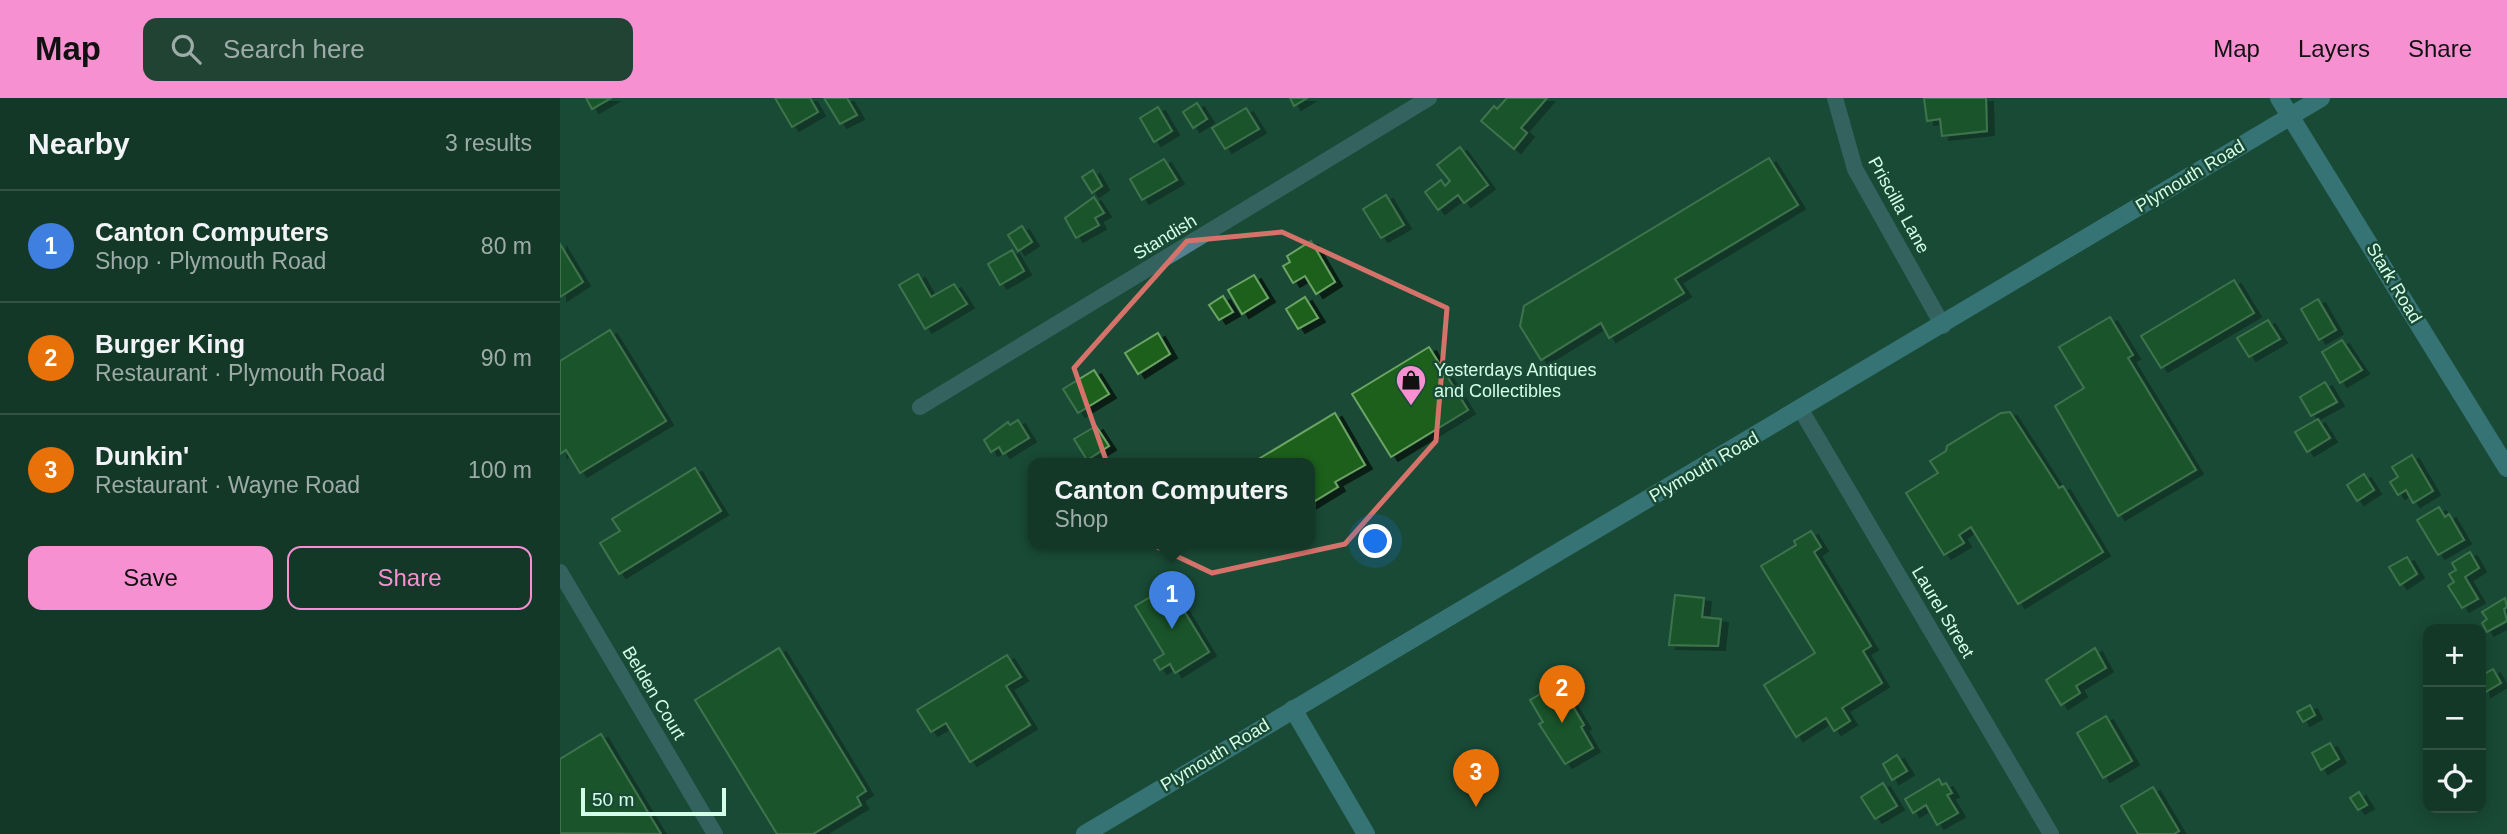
<!DOCTYPE html>
<meta charset="utf-8">
<style>
:root{--surface:#143828;--page:#214334;--text:#f1f3f6;--muted:#9daca8;--line:#335245;--accent:#f690d1}
body{margin:0;font-family:Helvetica,sans-serif;background:var(--page);color:var(--text)}
.controls{position:absolute;right:21px;bottom:21px;display:grid;overflow:hidden;border-radius:14px;box-shadow:0 4px 18px #0003}
.controls button{width:63px;height:63px;display:grid;place-items:center;padding:0;border:0;border-bottom:2px solid var(--line);background:var(--surface);color:var(--text);font:35px sans-serif}
.scale{position:absolute;left:21px;bottom:18px;width:145px;box-sizing:border-box;padding-left:7px;border:4px solid #d3fee8;border-top:0;font-size:19px;line-height:24px;white-space:nowrap;color:#d3fee8;-webkit-text-stroke:5px #1a4a36;paint-order:stroke}
.you{position:absolute;left:816px;top:444px;width:24px;height:24px;margin:-18px;border:5px solid #fff;border-radius:50%;background:#1a73e8;box-shadow:0 0 0 10px #1a73e833}
.badge{display:grid;place-items:center;width:46px;height:46px;border-radius:50%;background:var(--accent);color:#fff;font-size:23px;font-weight:700}
.pin{position:absolute;translate:-50% -58px;filter:drop-shadow(0 2px 4px #0008)}
.pin::after{content:'';position:absolute;top:37px;width:24px;height:21px;background:inherit;clip-path:polygon(0 0,100% 0,50% 100%)}
.popup{position:absolute;left:468px;top:360px;width:287px;height:91px;box-sizing:border-box;display:grid;place-content:center;border-radius:14px;background:var(--surface);filter:drop-shadow(0 2px 5px #0005);font-size:23px;white-space:nowrap;color:var(--muted)}
.popup b{font-size:26px;color:var(--text)}
.popup::after{content:'';position:absolute;left:50%;top:100%;margin-left:-14px;border:14px solid transparent;border-top-color:var(--surface)}
.list{margin:0;padding:0;list-style:none}
h2{display:flex;justify-content:space-between;align-items:center;height:91px;margin:0;padding:0 28px;font-size:30px}
h2 small{font-size:23px;font-weight:400;color:var(--muted)}
.list li{display:grid;grid-template-columns:46px 1fr auto;gap:21px;align-items:center;box-sizing:border-box;height:112px;padding:0 28px;border-top:2px solid var(--line)}
.list b{display:block;font-size:26px;white-space:nowrap}
.list p{margin:0;font-size:23px;white-space:nowrap;color:var(--muted)}
.list em{font-size:23px;font-style:normal;color:var(--muted)}
.actions{display:flex;gap:14px;padding:21px 28px}
.actions a{flex:1;padding:16px 0;border:2px solid var(--accent);border-radius:14px;text-align:center;font-size:24px;color:var(--accent)}
.actions .main{background:var(--accent);color:#111}
.icon{flex:none;width:38px;height:38px;fill:none;stroke:currentColor;stroke-width:2;stroke-linecap:round;stroke-linejoin:round}
.map{position:relative;flex:none;width:1947px;height:736px;overflow:hidden}
header{display:flex;align-items:center;gap:42px;box-sizing:border-box;height:98px;padding:0 35px;background:var(--accent);color:#111}
header strong{font-size:33px}
nav{display:flex;gap:38px;margin-inline-start:auto;font-size:24px}
.search{width:490px;height:63px;background:var(--page);display:flex;align-items:center;gap:18px;box-sizing:border-box;padding:0 24px;border-radius:14px;color:var(--muted);font-size:26px}
main{display:flex}
aside{flex:1;background:var(--surface)}
.map>svg:first-child{display:block}
.building{fill:#1f611b;stroke:#6ca466;stroke-width:2;filter:url(#shadow)}
.lines{fill:none;stroke-linecap:round;stroke-linejoin:round}
.street{stroke:#548191;stroke-width:16}
.secondary{stroke:#59a5be;stroke-width:18}
.marked{fill:none;stroke:#d5736b;stroke-width:5;stroke-linejoin:round}
.labels{text-anchor:middle;stroke-width:5;stroke-linejoin:round;paint-order:stroke}
.street-label{font-size:18px;fill:#d3fee8;stroke:#1a4a36}
.poi-label{font-size:18px;fill:#d3fee8;stroke:#1a4a36;text-anchor:start}
</style>
<header>
<strong>Map</strong>
<div class="search"><svg class="icon" aria-label="search" viewBox="0 0 24 24"><circle cx="10" cy="10" r="6"/><path d="M15 15l6 6"/></svg>Search here</div>
<nav><a>Map</a><a>Layers</a><a>Share</a></nav>
</header>
<main>
<aside>
<h2>Nearby<small>3 results</small></h2>
<ul class="list">
<li><span class="badge" style="background:#3f7fe0">1</span><div><b>Canton Computers</b><p>Shop · Plymouth Road</p></div><em>80 m</em></li>
<li><span class="badge" style="background:#e8710a">2</span><div><b>Burger King</b><p>Restaurant · Plymouth Road</p></div><em>90 m</em></li>
<li><span class="badge" style="background:#e8710a">3</span><div><b>Dunkin'</b><p>Restaurant · Wayne Road</p></div><em>100 m</em></li>
</ul>
<div class="actions"><a class="main">Save</a><a>Share</a></div>
</aside>
<div class="map">
<svg width="1947" height="736" viewBox="0 0 1947 736">
<defs>
<filter id="shadow"><feDropShadow dx="7" dy="4" stdDeviation="0" flood-color="#0009"/></filter>
</defs>
<rect width="100%" height="100%" fill="#1a4a36"/>
<g class="building">
<polygon points="26,0 51,0 32,11"/>
<polygon points="215,0 250,0 258,14 232,29"/>
<polygon points="264,0 287,0 297,17 280,26"/>
<polygon points="730,0 747,0 734,8"/>
<polygon points="947,0 987,0 961,30 967,35 954,51 921,23 934,8 937,11"/>
<polygon points="1364,0 1426,0 1427,33 1382,38 1380,21 1367,23"/>
<polygon points="637,5 647,21 633,30 623,14"/>
<polygon points="598,9 612,33 594,44 580,20"/>
<polygon points="686,10 699,31 665,51 652,30"/>
<polygon points="900,49 928,87 904,105 898,97 878,112 865,94 881,82 885,88 890,83 877,67"/>
<polygon points="1209,60 1238,107 1115,181 1124,195 1049,240 1041,225 981,262 960,228 964,208"/>
<polygon points="604,61 617,82 582,102 570,81"/>
<polygon points="533,72 542,88 532,95 522,79"/>
<polygon points="826,97 844,127 821,140 803,111"/>
<polygon points="534,99 544,115 535,120 539,127 516,140 505,120"/>
<polygon points="462,128 472,144 458,153 448,137"/>
<polygon points="751,143 775,184 756,196 745,178 733,185 723,168 730,164 727,158"/>
<polygon points="0,146 23,184 0,199"/>
<polygon points="452,152 464,173 440,187 428,166"/>
<polygon points="358,176 371,199 394,186 407,206 365,231 339,187"/>
<polygon points="694,177 708,200 682,216 668,192"/>
<polygon points="1674,182 1694,215 1601,270 1581,238"/>
<polygon points="663,198 673,214 659,222 649,207"/>
<polygon points="745,199 758,220 738,231 726,211"/>
<polygon points="1758,201 1776,232 1759,242 1741,211"/>
<polygon points="1550,219 1573,257 1568,260 1636,372 1558,418 1495,308 1524,290 1499,249"/>
<polygon points="1708,222 1720,241 1689,259 1677,240"/>
<polygon points="50,232 106,323 20,375 6,352 0,356 0,263"/>
<polygon points="598,235 610,256 578,276 565,255"/>
<polygon points="1782,242 1802,272 1780,285 1762,254"/>
<polygon points="869,249 908,312 831,359 792,296"/>
<polygon points="534,272 549,296 518,315 503,291"/>
<polygon points="1765,284 1777,304 1751,318 1740,299"/>
<polygon points="1450,314 1499,390 1503,388 1543,454 1458,506 1411,429 1399,437 1404,445 1384,457 1346,395 1378,375 1370,363 1386,353 1387,348 1441,315"/>
<polygon points="775,315 805,367 775,384 778,389 750,406 750,365 692,365"/>
<polygon points="1758,321 1770,340 1747,354 1735,334"/>
<polygon points="458,322 469,340 443,356 439,349 431,354 424,342 448,324 450,327"/>
<polygon points="536,328 549,348 527,362 514,341"/>
<polygon points="1852,357 1873,393 1853,405 1846,392 1838,397 1830,384 1838,379 1832,369"/>
<polygon points="135,370 161,413 59,476 40,445 60,433 52,421"/>
<polygon points="1804,376 1814,392 1797,403 1787,387"/>
<polygon points="1879,409 1885,419 1889,416 1904,442 1878,457 1857,422"/>
<polygon points="1251,433 1261,449 1254,454 1311,548 1303,553 1322,585 1282,610 1290,623 1274,633 1266,620 1236,639 1204,587 1255,555 1201,468 1236,447 1234,443"/>
<polygon points="1910,454 1919,470 1905,479 1918,501 1902,510 1888,488 1894,484 1889,476 1896,472 1892,465"/>
<polygon points="1847,459 1857,476 1840,487 1829,469"/>
<polygon points="609,488 649,554 615,575 610,566 600,572 594,562 604,556 575,508"/>
<polygon points="1115,497 1144,500 1142,519 1161,521 1158,548 1109,547"/>
<polygon points="1945,500 1947,509 1944,511 1947,523 1927,534 1922,525 1927,521 1922,514"/>
<polygon points="219,550 306,693 297,699 301,707 253,736 217,736 135,602"/>
<polygon points="1535,550 1546,570 1516,588 1520,595 1501,607 1486,582"/>
<polygon points="447,557 461,579 446,588 470,627 410,664 386,625 371,634 357,612"/>
<polygon points="1933,571 1941,585 1924,595 1921,578"/>
<polygon points="999,585 1024,627 1021,629 1033,650 1005,666 979,626 983,624 970,602"/>
<polygon points="1750,607 1755,617 1743,624 1737,614"/>
<polygon points="1546,618 1572,663 1543,680 1517,635"/>
<polygon points="41,636 101,736 0,735 0,661"/>
<polygon points="1770,645 1779,661 1761,672 1752,655"/>
<polygon points="1337,657 1347,673 1332,682 1323,666"/>
<polygon points="1379,681 1382,687 1386,685 1392,695 1387,697 1398,715 1377,727 1366,707 1353,715 1345,701"/>
<polygon points="1323,685 1337,708 1315,721 1301,699"/>
<polygon points="1593,689 1619,733 1614,736 1578,736 1561,708"/>
<polygon points="1799,694 1807,707 1798,712 1790,700"/>
</g>
<g class="lines">
<g class="street">
<polyline points="1275,0 1295,71 1383,228"/>
<polyline points="360,309 869,0"/>
<polyline points="1241,312 1491,736"/>
<polyline points="0,474 155,736"/>
</g>
<g class="secondary">
<polyline points="1719,0 1947,370"/>
<polyline points="733,611 806,736"/>
<polyline points="525,736 1761,0"/>
</g>
</g>
<path d="M0 0H1947V736H0ZM 722,134 L 887,210 L 876,343 L 785,446 L 652,475 L 572,437 L 514,270 L 627,143 Z" fill="#1a4a36" fill-opacity=".55" fill-rule="evenodd"/>
<path class="marked" d="M 722,134 L 887,210 L 876,343 L 785,446 L 652,475 L 572,437 L 514,270 L 627,143 Z"/>
<defs>
<g id="shop-pin" transform="scale(1.575)"><path d="M0 17L-7.5 6A9.5 9.5 0 1 1 7.5 6Z" fill="#f690d1" stroke="#1a4a36"/><path d="M-5-2.5h2.3a2.7 3.5 0 0 1 5.4 0H5L5.5 6h-11ZM-1.5-2.5h3a1.5 2.3 0 0 0-3 0Z" fill="#111"/></g>
</defs>
<g fill-rule="evenodd">
<use href="#shop-pin" x="851" y="282"/>
</g>
<g class="labels">
<g class="street-label">
<text transform="translate(1630 78) rotate(-31)" y="6">Plymouth Road</text>
<text transform="translate(1339 107) rotate(61)" y="6">Priscilla Lane</text>
<text transform="translate(605 139) rotate(-31)" y="6">Standish</text>
<text transform="translate(1834 185) rotate(59)" y="6">Stark Road</text>
<text transform="translate(1144 369) rotate(-30)" y="6">Plymouth Road</text>
<text transform="translate(1383 514) rotate(59)" y="6">Laurel Street</text>
<text transform="translate(94 595) rotate(59)" y="6">Belden Court</text>
<text transform="translate(655 657) rotate(-31)" y="6">Plymouth Road</text>
</g>
<g class="poi-label">
<text x="874" y="278">Yesterdays Antiques<tspan x="874" dy="21">and Collectibles</tspan></text>
</g>
</g>
</svg>
<div class="controls">
<button>+</button>
<button>−</button>
<button><svg class="icon" aria-label="locate" viewBox="0 0 24 24"><circle cx="12" cy="12" r="6"/><path d="M12 2v4M12 18v4M2 12h4M18 12h4"/></svg></button>
</div>
<div class="scale">50 m</div>
<div class="you"></div>
<div class="pin badge" style="left:612px;top:531px;background:#3f7fe0">1</div>
<div class="popup"><b>Canton Computers</b>Shop</div>
<div class="pin badge" style="left:1002px;top:625px;background:#e8710a">2</div>
<div class="pin badge" style="left:916px;top:709px;background:#e8710a">3</div>
</div>
</main>
